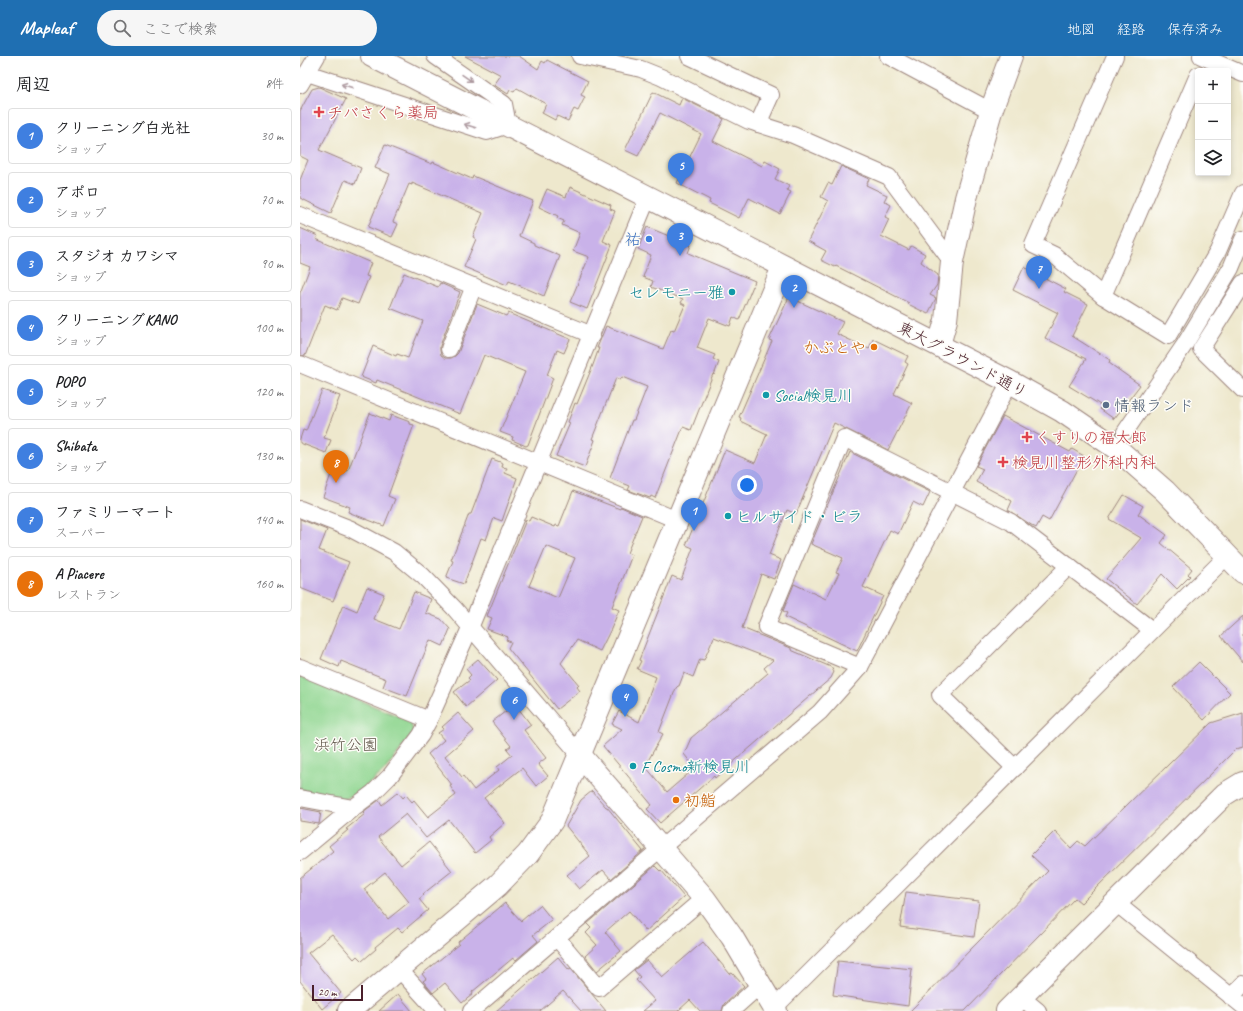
<!DOCTYPE html>
<html lang="ja">
<meta charset="utf-8">
<style>
:root{--surface:#fff;--page:#f6f6f6;--text:#202124;--muted:#757577;--line:#e0e0e0;--accent:#1f6fb2}
body{margin:0;font-family:Caveat,"Klee One",sans-serif;background:var(--page);color:var(--text)}
.controls{position:absolute;right:12px;top:12px;display:grid;overflow:hidden;border-radius:4px;box-shadow:0 2px 6px #0003}
.controls button{width:36px;height:36px;display:grid;place-items:center;padding:0;border:0;border-bottom:1px solid var(--line);background:var(--surface);color:var(--text);font:20px sans-serif}
.scale{position:absolute;left:12px;bottom:10px;width:51px;box-sizing:border-box;padding-left:4px;border:2px solid #4a1f2b;border-top:0;font-size:11px;line-height:14px;white-space:nowrap;color:#4a1f2b;-webkit-text-stroke:3px #fdfcf7;paint-order:stroke}
.you{position:absolute;left:447px;top:429px;width:14px;height:14px;margin:-10px;border:3px solid #fff;border-radius:50%;background:#1a73e8;box-shadow:0 0 0 6px #1a73e833}
.badge{display:grid;place-items:center;width:26px;height:26px;border-radius:50%;background:var(--accent);color:#fff;font-size:13px;font-weight:700}
.pin{position:absolute;translate:-50% -33px;filter:drop-shadow(0 1px 2px #0008)}
.pin::after{content:'';position:absolute;top:21px;width:14px;height:12px;background:inherit;clip-path:polygon(0 0,100% 0,50% 100%)}
.list{margin:0;padding:0;list-style:none}
h2{display:flex;justify-content:space-between;align-items:center;height:52px;margin:0;padding:0 16px;font-size:17px}
h2 small{font-size:13px;font-weight:400;color:var(--muted)}
.list li{display:grid;grid-template-columns:26px 1fr auto;gap:12px;align-items:center;box-sizing:border-box;height:56px;margin:0 8px 8px;padding:0 8px;border:1px solid var(--line);border-radius:4px}
.list b{display:block;font-size:15px;white-space:nowrap}
.list p{margin:0;font-size:13px;white-space:nowrap;color:var(--muted)}
.list em{font-size:13px;font-style:normal;color:var(--muted)}
.icon{flex:none;width:22px;height:22px;fill:none;stroke:currentColor;stroke-width:2;stroke-linecap:round;stroke-linejoin:round}
.map{position:relative;flex:none;width:943px;height:955px;overflow:hidden}
header{display:flex;align-items:center;gap:24px;box-sizing:border-box;height:56px;padding:0 20px;background:var(--accent);color:#fff}
header strong{font-size:19px}
nav{display:flex;gap:22px;margin-inline-start:auto;font-size:14px}
.search{width:280px;height:36px;background:var(--page);display:flex;align-items:center;gap:10px;box-sizing:border-box;padding:0 14px;border-radius:22px;color:var(--muted);font-size:15px}
main{display:flex}
aside{flex:1;background:var(--surface)}
.map>svg:first-child{display:block}
.green{fill:#8fd690;stroke:#6c7a5e}
.building{fill:#c9b2e9;fill-rule:evenodd}
.lines{fill:none;stroke-linecap:round;stroke-linejoin:round}
.street-casing{stroke:#9c847c;stroke-width:18}
.secondary-casing{stroke:#9c847c;stroke-width:24}
.street{stroke:#fff;stroke-width:16}
.secondary{stroke:#fff;stroke-width:22}
.oneway{stroke:#ae9aa0}
.health-dot{fill:#e0444e;stroke:#fdfcf7;stroke-width:1.5}
.shop-dot{fill:#3f7fe0;stroke:#fdfcf7;stroke-width:1.5}
.culture-dot{fill:#0f9aa8;stroke:#fdfcf7;stroke-width:1.5}
.food-dot{fill:#e8710a;stroke:#fdfcf7;stroke-width:1.5}
.service-dot{fill:#5c6f8a;stroke:#fdfcf7;stroke-width:1.5}
.labels{text-anchor:middle;stroke-width:3;stroke-linejoin:round;paint-order:stroke}
.health-label{font-size:16px;fill:#be3a42;stroke:#fdfcf7;text-anchor:start}
.shop-label{font-size:16px;fill:#366cbe;stroke:#fdfcf7;text-anchor:end}
.culture-label{font-size:16px;fill:#0d838f;stroke:#fdfcf7;text-anchor:start}
.food-label{font-size:16px;fill:#c56008;stroke:#fdfcf7;text-anchor:end}
.street-label{font-size:16px;fill:#4a1f2b;stroke:#fdfcf7}
.service-label{font-size:16px;fill:#4e5e75;stroke:#fdfcf7;text-anchor:start}
.park-label{font-size:16px;fill:#5f5649;stroke:#fdfcf7}
</style>
<header>
<strong>Mapleaf</strong>
<div class="search"><svg class="icon" aria-label="search" viewBox="0 0 24 24"><circle cx="10" cy="10" r="6"/><path d="M15 15l6 6"/></svg>ここで検索</div>
<nav><a>地図</a><a>経路</a><a>保存済み</a></nav>
</header>
<main>
<aside>
<h2>周辺<small>8件</small></h2>
<ul class="list">
<li><span class="badge" style="background:#3f7fe0">1</span><div><b>クリーニング白光社</b><p>ショップ</p></div><em>30 m</em></li>
<li><span class="badge" style="background:#3f7fe0">2</span><div><b>アポロ</b><p>ショップ</p></div><em>70 m</em></li>
<li><span class="badge" style="background:#3f7fe0">3</span><div><b>スタジオ カワシマ</b><p>ショップ</p></div><em>90 m</em></li>
<li><span class="badge" style="background:#3f7fe0">4</span><div><b>クリーニングKANO</b><p>ショップ</p></div><em>100 m</em></li>
<li><span class="badge" style="background:#3f7fe0">5</span><div><b>POPO</b><p>ショップ</p></div><em>120 m</em></li>
<li><span class="badge" style="background:#3f7fe0">6</span><div><b>Shibata</b><p>ショップ</p></div><em>130 m</em></li>
<li><span class="badge" style="background:#3f7fe0">7</span><div><b>ファミリーマート</b><p>スーパー</p></div><em>140 m</em></li>
<li><span class="badge" style="background:#e8710a">8</span><div><b>A Piacere</b><p>レストラン</p></div><em>160 m</em></li>
</ul>
</aside>
<div class="map">
<svg width="943" height="955" viewBox="0 0 943 955">
<rect width="100%" height="100%" fill="#fdfcf7"/>
<filter id="ink" filterUnits="userSpaceOnUse"><feTurbulence type="fractalNoise" baseFrequency=".025" numOctaves="2"/><feDisplacementMap in="SourceGraphic" scale="8" xChannelSelector="R" yChannelSelector="G"/><feConvolveMatrix kernelMatrix="1 2 1 2 8 2 1 2 1" color-interpolation-filters="sRGB"/></filter>
<filter id="wash" filterUnits="userSpaceOnUse"><feTurbulence type="fractalNoise" baseFrequency=".012" numOctaves="4" result="noise"/><feDisplacementMap in="SourceGraphic" scale="16" xChannelSelector="R" yChannelSelector="G"/><feGaussianBlur stdDeviation="0.9" result="paint"/><feColorMatrix in="noise" values="0 0 0 0 0 0 0 0 0 0 0 0 0 0 0 0 0 1.4 0 .05"/><feComposite in="paint" operator="in"/></filter>
<g filter="url(#wash)">
<rect width="100%" height="100%" fill="#eee8cd"/>
<polygon class="green" points="0,620 110,665 114,677 83,716 60,735 43,744 0,735"/>
<g id="blocks">
<g class="building">
<polygon points="165,0 219,0 238,13 242,5 245,7 247,4 288,25 281,39 285,41 278,55 274,53 268,65 257,60 255,64 242,57 246,48 217,32 214,36 210,34 208,38 194,29 201,19"/>
<polygon points="19,31 46,43 19,94 61,112 55,128 45,124 31,157 0,142 0,124 8,104 0,100 0,55 12,33"/>
<polygon points="353,36 379,49 382,42 424,63 413,85 462,110 465,105 480,113 475,123 489,130 487,134 491,136 480,158 449,142 439,162 409,147 410,144 377,127 401,78 360,57 338,100 325,94"/>
<polygon points="85,89 132,108 133,106 172,123 173,120 233,145 219,180 234,187 234,189 260,200 244,240 209,225 207,229 164,211 176,183 173,181 183,157 112,127 112,129 109,128 93,166 98,168 92,181 68,171 90,118 75,112"/>
<polygon points="541,110 569,123 566,129 587,139 584,145 591,149 585,161 589,163 581,180 609,194 611,190 625,198 621,206 638,219 637,229 630,239 636,242 628,258 608,248 609,247 536,210 535,211 521,204 526,195 508,185 528,145 521,141 528,127 532,129"/>
<polygon points="270,131 311,149 310,153 315,155 303,185 312,189 287,253 270,246 289,201 273,195 280,177 262,169 264,165 257,162 258,160 239,151 247,133 266,141"/>
<polygon points="347,171 391,189 388,197 455,225 439,264 433,261 430,270 409,262 397,292 415,299 413,303 419,306 414,319 413,318 391,374 383,371 355,442 351,440 350,442 328,434 330,430 310,422 332,364 334,364 347,331 322,321 320,324 316,322 292,383 295,384 285,411 256,400 270,367 268,366 275,347 277,348 293,309 299,292 297,292 306,270 363,293 371,274 374,275 385,249 381,247 383,243 351,231 353,225 343,221 351,199 338,193"/>
<polygon points="0,172 18,180 16,183 71,207 66,220 69,221 58,248 42,242 37,254 25,249 5,300 0,299 0,237 10,211 0,207"/>
<polygon points="724,211 766,233 764,236 788,248 772,280 810,304 809,307 840,329 814,363 800,353 802,350 769,330 786,303 745,282 758,257 713,234"/>
<polygon points="104,217 138,231 140,227 160,236 140,290 140,294 141,299 145,302 151,302 155,300 158,297 177,248 206,260 208,257 270,283 264,297 257,294 247,319 253,322 228,389 226,390 212,384 213,381 200,376 225,316 184,299 160,358 77,324 76,327 61,321 73,290 96,300 97,298 108,302 123,265 90,252"/>
<path d="M 489,241 L 543,266 L 537,278 L 569,293 L 573,283 L 608,300 L 605,306 L 608,308 L 594,338 L 612,347 L 588,394 L 534,367 L 496,458 L 487,454 L 469,499 L 481,504 L 474,523 L 461,518 L 442,572 L 491,592 L 491,594 L 531,611 L 534,616 L 531,622 L 415,722 L 414,720 L 360,767 L 347,753 L 352,749 L 303,690 L 322,673 L 312,668 L 319,655 L 339,666 L 356,621 L 337,613 L 341,605 L 339,604 L 372,520 L 381,524 L 393,492 L 386,489 L 425,394 L 455,407 L 467,378 L 440,365 L 441,362 L 439,361 L 472,285 L 469,284 ZM 414,581 L 473,604 L 464,612 L 468,617 L 391,682 L 384,698 L 395,712 L 367,736 L 345,710 L 363,678 L 359,676 L 376,632 L 378,630 L 379,630 L 384,617 L 393,621 L 400,603 L 404,604 Z"/>
<polygon points="22,334 40,340 24,382 31,384 26,397 0,387 0,383 3,374 6,375"/>
<polygon points="70,357 89,365 91,359 110,366 110,368 114,369 88,440 95,443 84,470 48,456 50,451 23,441 34,410 48,415"/>
<polygon points="703,360 770,396 772,393 784,400 749,465 742,461 736,472 708,454 712,445 676,426 683,413 676,410"/>
<polygon points="550,396 630,436 623,451 613,446 598,478 590,474 563,531 583,540 557,595 485,561 487,557 483,555 494,528 526,543 539,517 536,516 543,502 511,488"/>
<polygon points="192,403 203,407 202,411 207,412 205,417 217,422 202,465 194,462 186,484 181,482 164,528 146,522 153,505 151,504 159,484 169,458 171,458"/>
<path d="M 273,435 L 320,453 L 321,451 L 342,460 L 327,497 L 332,499 L 312,551 L 319,554 L 311,573 L 300,595 L 277,584 L 261,607 L 279,629 L 277,631 L 280,635 L 257,653 L 208,592 L 211,586 L 206,584 L 208,581 L 187,573 L 192,562 L 187,560 L 226,464 L 229,465 L 231,461 L 255,471 L 256,469 L 259,470 ZM 246,490 L 275,502 L 258,542 L 229,530 Z"/>
<polygon points="824,439 843,450 838,458 867,479 861,487 892,513 888,518 890,520 877,533 862,518 837,548 806,523 841,482 809,463"/>
<polygon points="0,463 27,474 19,494 49,506 33,545 0,532"/>
<polygon points="67,531 84,538 74,563 99,573 114,536 131,543 126,557 141,563 150,573 143,590 130,584 107,640 83,631 86,623 41,605 39,611 21,603 43,549 57,555"/>
<polygon points="943,560 943,606 921,580"/>
<polygon points="178,603 197,624 166,651 154,636 170,624 168,622 171,619 166,613"/>
<polygon points="899,606 930,637 904,664 873,631"/>
<path d="M 215,648 L 231,669 L 224,674 L 246,702 L 238,708 L 248,720 L 236,730 L 222,712 L 184,742 L 205,767 L 189,781 L 191,784 L 175,797 L 149,764 L 126,782 L 106,758 L 78,781 L 101,809 L 129,786 L 152,815 L 123,838 L 124,839 L 119,843 L 128,854 L 102,876 L 98,872 L 75,891 L 76,893 L 62,905 L 57,900 L 54,903 L 32,878 L 8,897 L 41,937 L 22,953 L 0,925 L 0,822 L 33,795 L 29,790 L 48,774 L 46,773 L 65,758 L 63,756 L 79,744 L 82,749 L 98,736 L 103,742 L 106,739 L 112,746 L 114,744 L 128,761 L 156,739 L 150,730 L 152,729 L 128,698 L 144,684 L 138,677 L 144,673 L 142,671 L 158,657 L 174,675 L 145,700 L 162,721 L 163,720 L 174,734 L 199,714 L 197,711 L 212,699 L 207,693 L 211,690 L 192,666 ZM 85,816 L 109,846 L 88,863 L 64,833 Z"/>
<polygon points="943,657 943,691 936,693 781,847 775,842 665,955 610,955 748,815 731,799 755,775 771,792 778,785 785,790 911,667"/>
<polygon points="292,735 306,751 307,751 343,795 311,823 303,814 279,833 267,819 290,800 266,770 281,744"/>
<polygon points="0,752 21,756 19,768 0,765"/>
<polygon points="355,810 360,815 361,814 384,841 346,875 329,855 305,876 321,895 297,915 285,900 297,889 286,877 291,872 287,868"/>
<polygon points="606,836 679,845 674,881 600,871"/>
<polygon points="205,847 221,865 240,849 252,864 233,879 238,885 216,904 213,902 172,936 173,938 162,947 145,927 133,937 123,925 126,923 122,918 159,888 158,886"/>
<polygon points="403,886 430,918 432,917 444,930 424,948 422,955 400,955 390,944 378,955 343,955 355,945 336,924 340,921 334,914 347,904 362,921"/>
<polygon points="258,901 269,914 271,913 306,955 281,955 263,935 240,955 196,955"/>
<polygon points="538,905 612,913 608,950 533,939"/>
<polygon points="98,938 112,955 79,955"/>
</g>
</g>
</g>
<g filter="url(#ink)">
<use href="#blocks" fill-opacity="0" stroke="#9c847c" stroke-width="1"/>
<g class="lines">
<g class="street-casing">
<g id="street">
<polyline points="280,0 341,13 361,21 449,65 493,79 589,121 652,206"/>
<polyline points="389,0 471,39 458,68"/>
<polyline points="588,0 691,55"/>
<polyline points="901,0 943,18"/>
<polyline points="7,17 187,76 208,69 204,48 135,0"/>
<polyline points="898,19 803,240 868,280 918,195 943,137"/>
<polyline points="0,29 17,0"/>
<polyline points="0,159 292,279"/>
<polyline points="943,227 901,293 943,334"/>
<polyline points="803,240 754,199 733,189 815,0"/>
<polyline points="149,293 174,230"/>
<polyline points="0,308 377,464"/>
<polyline points="825,376 885,288 931,212 943,183"/>
<polyline points="0,453 51,473 94,496 123,520 154,552 280,699"/>
<polyline points="0,611 129,664"/>
<polyline points="560,611 466,571 544,382 711,466 852,574"/>
<polyline points="715,712 640,639 769,510"/>
<polyline points="0,742 53,752"/>
<polyline points="0,796 53,752 73,737 90,720 121,679 129,664 170,572 348,141"/>
<polyline points="816,847 943,950"/>
<polyline points="257,882 299,932 404,842"/>
<polyline points="99,913 137,955"/>
<polyline points="721,941 738,955"/>
<polyline points="931,941 943,928"/>
<polyline points="474,952 928,499"/>
<polyline points="171,955 520,656 560,611 710,326"/>
<polyline points="431,955 460,929"/>
</g>
</g>
<g class="secondary-casing">
<g id="secondary">
<polyline points="72,0 710,326 762,355 816,392 865,435 943,516"/>
<polyline points="639,289 646,264 652,206 666,142 691,55 711,0"/>
<polyline points="280,699 404,842 432,881 476,955"/>
<polyline points="49,955 198,829 228,798 252,765 483,211"/>
<polyline points="707,955 925,738 943,727"/>
</g>
</g>
<use href="#street" class="street"/>
<use href="#secondary" class="secondary"/>
</g>
<defs><path id="oneway-shaft" d="M-6 0H5M1.5-3L5.5 0L1.5 3" fill="none" stroke-width="1.6" stroke-linecap="round" stroke-linejoin="round"/></defs>
<g class="oneway">
<use href="#oneway-shaft" transform="translate(167 22) rotate(35)"/>
<use href="#oneway-shaft" transform="translate(47 30) rotate(-162)"/>
<use href="#oneway-shaft" transform="translate(170 70) rotate(-162)"/>
</g>
</g>
<g class="health-dot">
<path d="M17 50h4v4h4v4h-4v4h-4v-4h-4v-4h4z"/>
<path d="M725 375h4v4h4v4h-4v4h-4v-4h-4v-4h4z"/>
<path d="M701 400h4v4h4v4h-4v4h-4v-4h-4v-4h4z"/>
</g>
<circle class="shop-dot" cx="349" cy="183" r="4"/>
<g class="culture-dot">
<circle cx="432" cy="236" r="4"/>
<circle cx="466" cy="339" r="4"/>
<circle cx="428" cy="460" r="4"/>
<circle cx="333" cy="710" r="4"/>
</g>
<g class="food-dot">
<circle cx="574" cy="291" r="4"/>
<circle cx="376" cy="744" r="4"/>
</g>
<circle class="service-dot" cx="806" cy="349" r="4"/>
<g class="labels">
<g class="health-label">
<text x="27" y="62">チバさくら薬局</text>
<text x="735" y="387">くすりの福太郎</text>
<text x="712" y="412">検見川整形外科内科</text>
</g>
<g class="shop-label">
<text x="341" y="189">祐</text>
</g>
<g class="culture-label">
<text x="424" y="242" text-anchor="end">セレモニー雅</text>
<text x="474" y="345">Social検見川</text>
<text x="436" y="466">ヒルサイド・ビラ</text>
<text x="341" y="716">F Cosmo新検見川</text>
</g>
<g class="food-label">
<text x="566" y="297">かぶとや</text>
<text x="384" y="750" text-anchor="start">初鮨</text>
</g>
<g class="street-label">
<text transform="translate(663 303) rotate(28)" y="6">東大グラウンド通り</text>
</g>
<g class="service-label">
<text x="814" y="355">情報ランド</text>
</g>
<g class="park-label">
<text x="46" y="694">浜竹公園</text>
</g>
</g>
</svg>
<div class="controls">
<button>+</button>
<button>−</button>
<button><svg class="icon" aria-label="layers" viewBox="0 0 24 24"><path d="M12 4l9 5-9 5-9-5zM3 14l9 5 9-5"/></svg></button>
</div>
<div class="scale">20 m</div>
<div class="you"></div>
<div class="pin badge" style="left:394px;top:475px;background:#3f7fe0">1</div>
<div class="pin badge" style="left:494px;top:252px;background:#3f7fe0">2</div>
<div class="pin badge" style="left:380px;top:200px;background:#3f7fe0">3</div>
<div class="pin badge" style="left:325px;top:661px;background:#3f7fe0">4</div>
<div class="pin badge" style="left:381px;top:130px;background:#3f7fe0">5</div>
<div class="pin badge" style="left:214px;top:664px;background:#3f7fe0">6</div>
<div class="pin badge" style="left:739px;top:233px;background:#3f7fe0">7</div>
<div class="pin badge" style="left:36px;top:427px;background:#e8710a">8</div>
</div>
</main>
